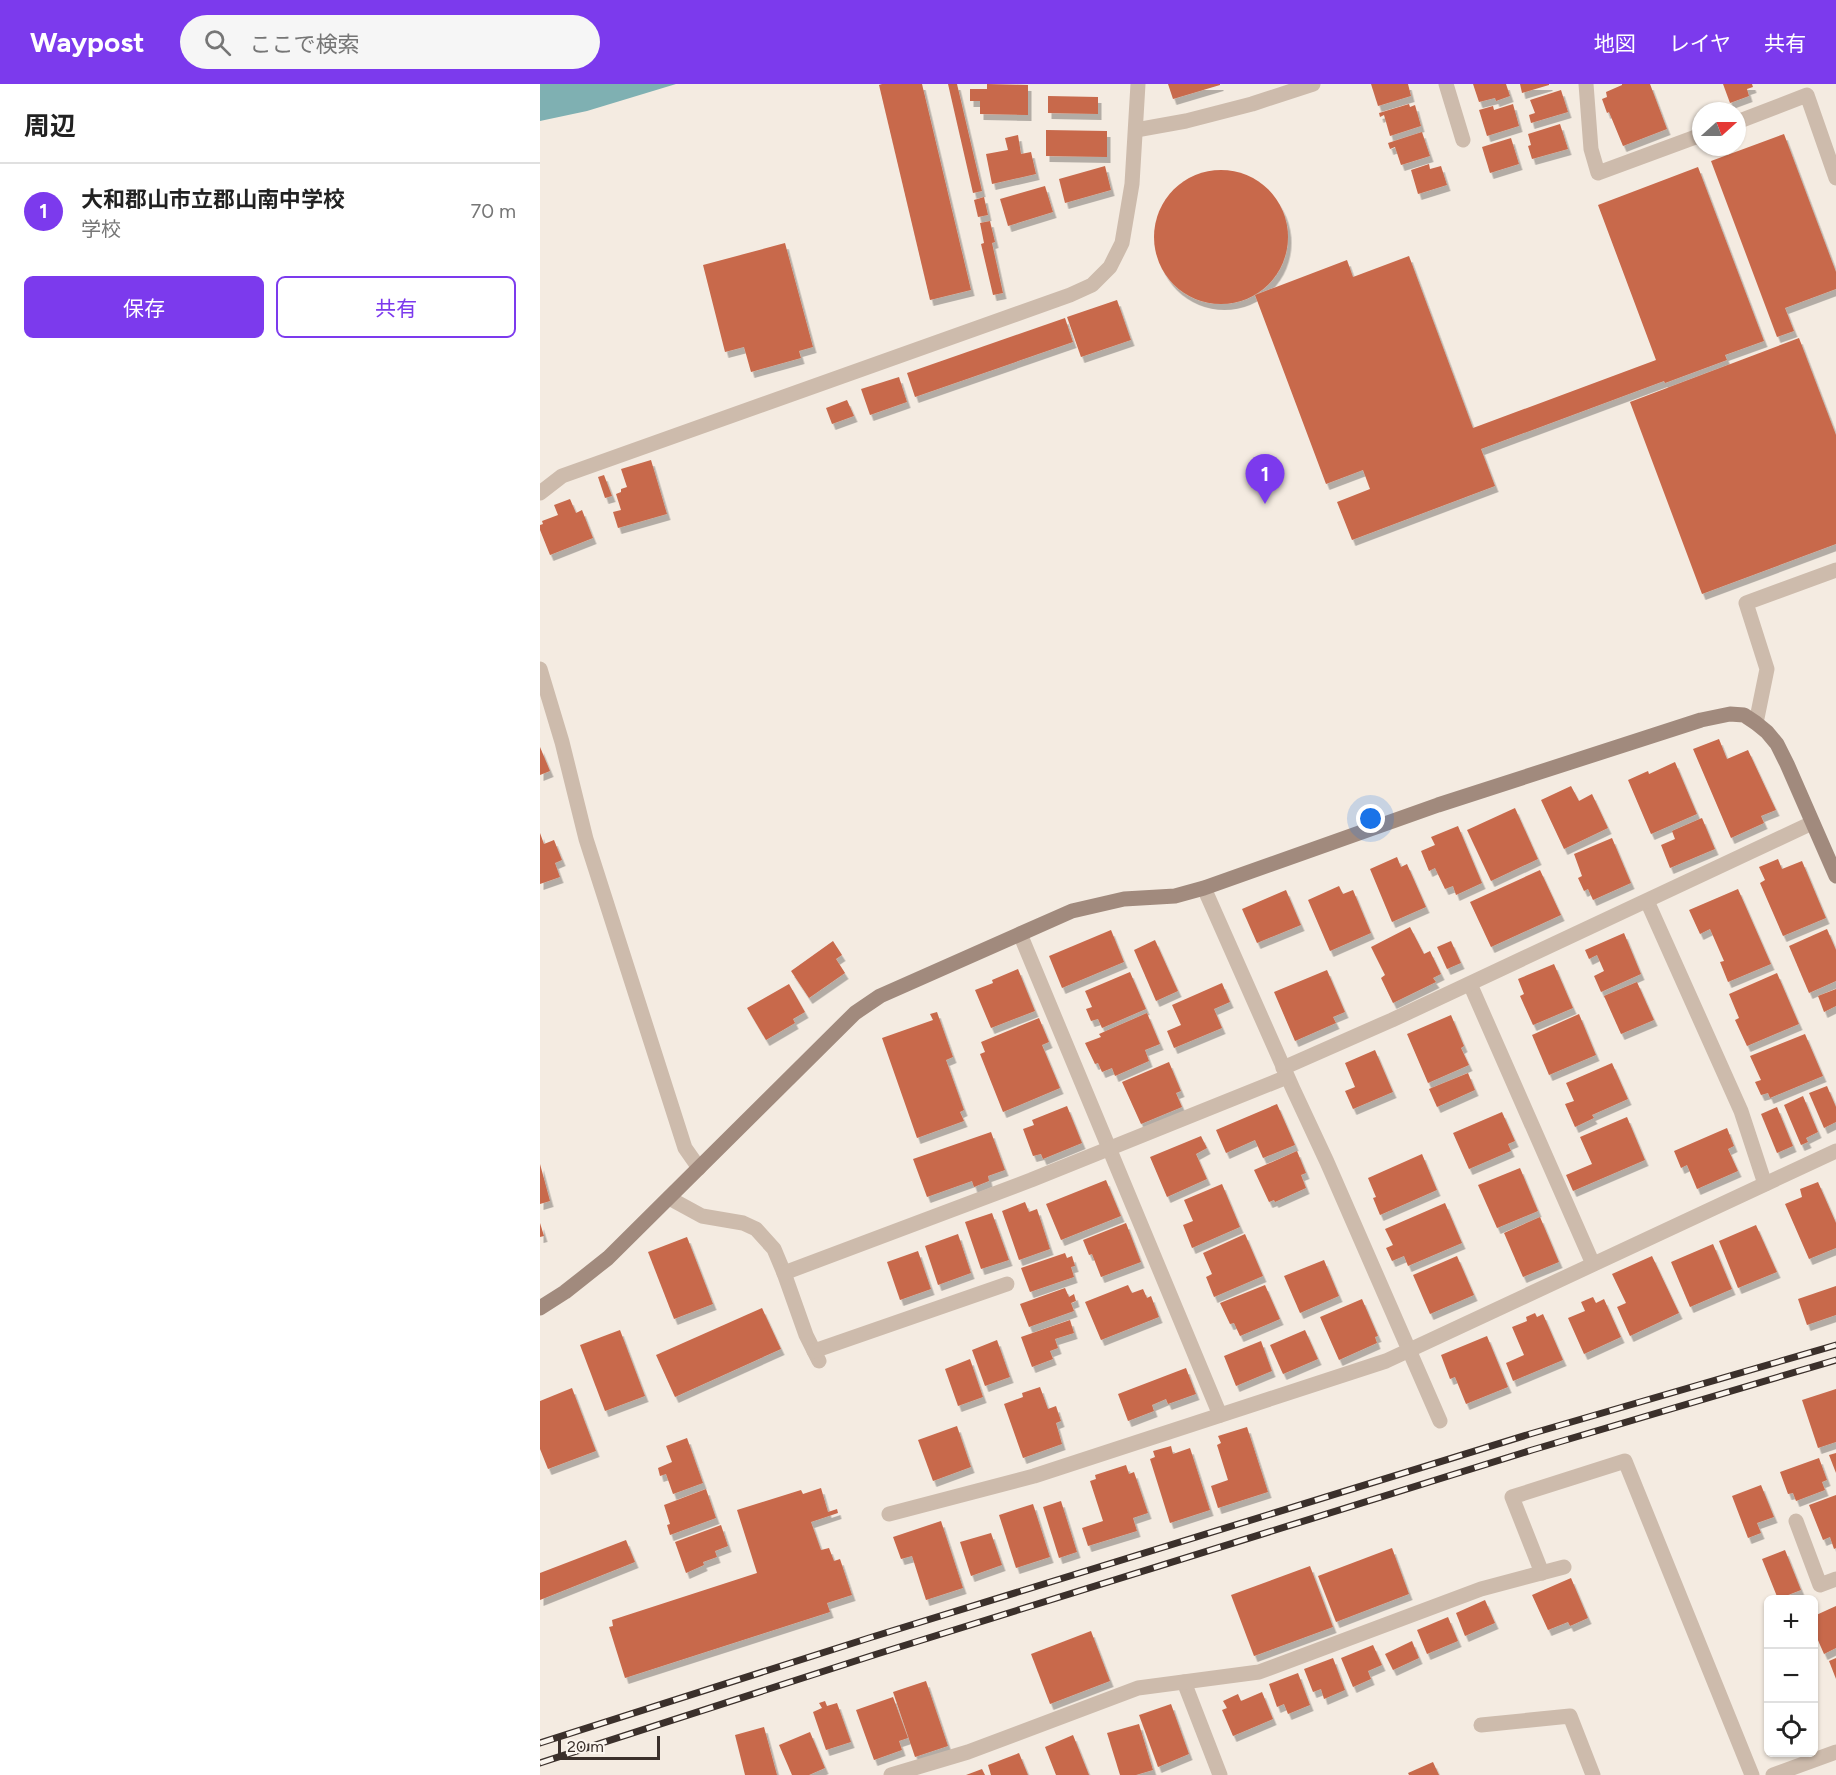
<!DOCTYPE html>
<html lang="ja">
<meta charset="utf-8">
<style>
:root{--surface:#fff;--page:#f6f6f6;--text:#222;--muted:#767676;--line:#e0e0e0;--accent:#7c3aed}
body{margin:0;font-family:Figtree,"Noto Sans JP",sans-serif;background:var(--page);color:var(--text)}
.controls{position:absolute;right:18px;bottom:18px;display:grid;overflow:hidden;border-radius:9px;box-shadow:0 2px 4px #0004}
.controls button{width:54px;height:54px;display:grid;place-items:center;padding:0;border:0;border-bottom:2px solid var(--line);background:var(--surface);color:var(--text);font:30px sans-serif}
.compass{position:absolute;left:1152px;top:18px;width:54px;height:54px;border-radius:50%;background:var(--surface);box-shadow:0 2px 4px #0004;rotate:69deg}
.scale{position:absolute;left:18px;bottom:15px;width:102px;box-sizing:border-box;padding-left:6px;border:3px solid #3b302b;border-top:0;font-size:16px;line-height:21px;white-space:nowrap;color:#3b302b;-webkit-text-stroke:4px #fbf5ee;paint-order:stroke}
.you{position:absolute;left:831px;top:735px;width:21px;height:21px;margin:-15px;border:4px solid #fff;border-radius:50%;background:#1a73e8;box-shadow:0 0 0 9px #1a73e833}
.badge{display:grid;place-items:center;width:39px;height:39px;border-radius:50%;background:var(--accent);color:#fff;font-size:20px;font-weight:700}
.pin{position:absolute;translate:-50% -50px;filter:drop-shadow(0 2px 3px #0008)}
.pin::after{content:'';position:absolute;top:32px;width:21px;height:18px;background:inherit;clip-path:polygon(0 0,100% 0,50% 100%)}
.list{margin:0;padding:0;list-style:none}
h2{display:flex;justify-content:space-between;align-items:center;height:78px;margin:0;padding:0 24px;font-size:26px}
h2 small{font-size:20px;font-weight:400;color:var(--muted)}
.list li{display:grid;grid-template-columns:39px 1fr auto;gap:18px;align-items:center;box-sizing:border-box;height:96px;padding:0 24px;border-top:2px solid var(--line)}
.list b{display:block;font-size:22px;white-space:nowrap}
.list p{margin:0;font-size:20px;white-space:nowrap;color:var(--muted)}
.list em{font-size:20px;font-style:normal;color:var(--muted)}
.actions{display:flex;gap:12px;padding:18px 24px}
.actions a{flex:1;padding:14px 0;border:2px solid var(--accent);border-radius:9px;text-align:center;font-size:21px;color:var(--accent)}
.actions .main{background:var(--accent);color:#fff}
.icon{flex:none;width:33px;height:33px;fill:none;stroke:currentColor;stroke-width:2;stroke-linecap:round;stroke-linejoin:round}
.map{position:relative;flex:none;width:1296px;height:1691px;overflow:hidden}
header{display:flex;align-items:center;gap:36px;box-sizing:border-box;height:84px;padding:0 30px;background:var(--accent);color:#fff}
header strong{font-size:28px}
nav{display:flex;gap:33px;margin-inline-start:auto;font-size:21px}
.search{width:420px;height:54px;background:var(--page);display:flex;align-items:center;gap:15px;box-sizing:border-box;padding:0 21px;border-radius:33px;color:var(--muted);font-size:22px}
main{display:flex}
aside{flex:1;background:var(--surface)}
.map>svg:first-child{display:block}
.water{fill:#7fb0b2}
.building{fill:#c8694b;filter:url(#shadow)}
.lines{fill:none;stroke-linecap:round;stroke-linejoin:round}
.street{stroke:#cdbbac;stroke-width:15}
.secondary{stroke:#a18a7d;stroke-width:15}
.rail-casing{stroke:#3b302b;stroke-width:7}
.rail{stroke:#fbf5ee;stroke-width:4.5;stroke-dasharray:14;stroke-linecap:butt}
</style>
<header>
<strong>Waypost</strong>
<div class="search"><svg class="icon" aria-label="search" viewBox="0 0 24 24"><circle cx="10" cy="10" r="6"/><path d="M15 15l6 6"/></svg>ここで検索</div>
<nav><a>地図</a><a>レイヤ</a><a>共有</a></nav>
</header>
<main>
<aside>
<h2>周辺<small></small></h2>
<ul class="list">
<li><span class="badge">1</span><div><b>大和郡山市立郡山南中学校</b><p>学校</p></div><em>70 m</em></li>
</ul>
<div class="actions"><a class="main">保存</a><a>共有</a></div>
</aside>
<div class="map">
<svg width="1296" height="1691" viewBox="0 0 1296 1691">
<defs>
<filter id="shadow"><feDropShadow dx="3.5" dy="6" stdDeviation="0" flood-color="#0004"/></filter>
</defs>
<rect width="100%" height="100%" fill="#f4ebe1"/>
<polygon class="water" points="0,0 136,0 47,27 0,37"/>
<g class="building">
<polygon points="342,0 382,0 431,206 390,216 339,1"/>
<polygon points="408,0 417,0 442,107 433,109"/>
<polygon points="447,0 488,1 488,31 440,30 440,17 430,17 430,5 447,5"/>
<polygon points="628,0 680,0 680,1 633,15"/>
<polygon points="831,0 868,0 871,12 838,22"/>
<polygon points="933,0 966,0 970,12 956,17 955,14 939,18"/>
<polygon points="980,0 1009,0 1009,1 982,9"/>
<polygon points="1082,0 1110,0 1127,45 1083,62 1069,28 1067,29 1062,15 1067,13 1066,8 1082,1"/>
<polygon points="1183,0 1212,0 1213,3 1207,5 1209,12 1190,19"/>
<polygon points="1021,6 1028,28 991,39 989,31 995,29 990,16"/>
<polygon points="508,12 558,13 558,30 508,29"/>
<polygon points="869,20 870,23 875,21 881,42 850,52 844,31 840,33 839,29"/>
<polygon points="973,20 979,42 947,52 939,26 953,22 954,26"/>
<polygon points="1020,40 1028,65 992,75 988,62 991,61 988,50"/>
<polygon points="506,46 567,47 567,73 506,72"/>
<polygon points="882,48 890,72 861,81 855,63 850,65 848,59"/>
<polygon points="1244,50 1296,188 1296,205 1245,224 1254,247 1237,253 1171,77"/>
<polygon points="478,51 481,70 491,68 496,90 452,100 446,70 468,66 465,54"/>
<polygon points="971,54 979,80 950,89 942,63"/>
<polygon points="889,80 890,85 901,82 907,101 878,110 871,86"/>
<polygon points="565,82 571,106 525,119 519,95"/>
<polygon points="1158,83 1224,257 1185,271 1187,276 1125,299 1124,297 941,365 955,402 812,456 797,418 830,405 823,386 786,400 715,211 807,176 813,193 869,172 933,344 1116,276 1058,121"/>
<circle cx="681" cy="153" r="67"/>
<polygon points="505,102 513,128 468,142 460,115"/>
<polygon points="444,113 448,131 438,133 434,116"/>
<polygon points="450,137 455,158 452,159 463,209 453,211 441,160 444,159 440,139"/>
<polygon points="245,159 273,263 259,267 261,274 211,288 204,263 185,268 163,181"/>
<polygon points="577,216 591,256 541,273 527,233"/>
<polygon points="525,234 533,258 375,313 367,289"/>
<polygon points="1259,254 1296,351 1296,460 1162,510 1090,318"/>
<polygon points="359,293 367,318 330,331 321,305"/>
<polygon points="307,316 314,332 292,340 286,324"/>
<polygon points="111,376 127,430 78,444 73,428 81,426 76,410 81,408 81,405 87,403 81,385"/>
<polygon points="64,391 72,412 65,414 58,393"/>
<polygon points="30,415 36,429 42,426 53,454 10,471 0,446 0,441 3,440 2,437 18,431 14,421"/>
<polygon points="1179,655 1187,675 1208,666 1236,726 1221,732 1224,739 1191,754 1153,665"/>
<polygon points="0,663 10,687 0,691"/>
<polygon points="1135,678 1157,730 1111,750 1088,696 1108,687 1109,690"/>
<polygon points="1031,702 1039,717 1052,710 1068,744 1024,765 1001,716"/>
<polygon points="975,724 998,775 951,797 927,746"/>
<polygon points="1162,734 1175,765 1130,784 1121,761 1135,755 1132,747"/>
<polygon points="918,742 942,799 916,811 913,802 905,805 895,784 889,787 881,767 895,761 891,753"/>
<polygon points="0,749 4,760 14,756 22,776 15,779 20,793 0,800"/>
<polygon points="1072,754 1091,799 1053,816 1048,805 1044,807 1038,794 1042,792 1034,770"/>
<polygon points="857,773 861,783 867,780 886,823 852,838 830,785"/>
<polygon points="1238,775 1242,785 1262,777 1286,834 1243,852 1220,799 1225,796 1219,783"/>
<polygon points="1000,786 1021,831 951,863 930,818"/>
<polygon points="799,802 803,810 813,806 831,849 790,867 768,816"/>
<polygon points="1198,805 1231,880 1188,898 1180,878 1184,877 1170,845 1160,850 1149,826"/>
<polygon points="746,806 761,841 717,859 702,825"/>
<polygon points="870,843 884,870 890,867 901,890 893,894 896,898 853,919 841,894 845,891 831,863"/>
<polygon points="1287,845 1296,866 1296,897 1269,909 1249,862"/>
<polygon points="571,846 584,878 522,904 509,872"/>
<polygon points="1084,849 1101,890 1061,908 1054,892 1064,887 1057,871 1049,875 1045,866"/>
<polygon points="615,856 638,907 616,917 594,866"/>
<polygon points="293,857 302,871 296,875 305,889 269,914 251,887"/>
<polygon points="911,857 921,879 907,885 897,863"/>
<polygon points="1014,880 1033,924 993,941 980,912 984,910 978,895"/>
<polygon points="478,885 495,927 451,944 435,906 453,899 452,896"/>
<polygon points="787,886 805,928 793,933 796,939 755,957 734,908"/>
<polygon points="590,888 606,925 562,944 558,935 551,937 546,925 552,923 545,907"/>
<polygon points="1237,889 1259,940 1207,962 1195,936 1199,934 1189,910"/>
<polygon points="1097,898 1114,936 1081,950 1064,912"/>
<polygon points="682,899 690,918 674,925 682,944 634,964 627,947 641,941 632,921"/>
<polygon points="249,900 265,928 253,935 255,939 226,956 207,924"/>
<polygon points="1296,905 1296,922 1284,928 1278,912"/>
<polygon points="397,928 413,973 406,976 424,1026 420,1028 424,1037 377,1054 342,954 393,936 390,930"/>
<polygon points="607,929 620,960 605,966 609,977 575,992 572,984 562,988 558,979 555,980 545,959 561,953 559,950"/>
<polygon points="1039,930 1056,971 1009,991 992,951"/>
<polygon points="911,931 924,962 921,964 929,981 888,999 867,950"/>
<polygon points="499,934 509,958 502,961 520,1004 463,1028 440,970 445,968 441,958"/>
<polygon points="1265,950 1283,992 1230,1014 1228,1009 1221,1011 1215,998 1221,996 1210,972"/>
<polygon points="835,966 853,1008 813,1025 805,1007 815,1003 805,979"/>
<polygon points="629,978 641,1007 636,1009 642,1023 601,1040 582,998"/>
<polygon points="1072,979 1088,1015 1052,1031 1054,1034 1035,1043 1025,1020 1034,1017 1026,999"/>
<polygon points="928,989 935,1006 897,1023 889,1005"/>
<polygon points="1287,1002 1296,1023 1296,1038 1284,1044 1269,1009"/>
<polygon points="1263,1012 1278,1048 1266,1054 1268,1058 1261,1061 1244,1021"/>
<polygon points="737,1020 755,1061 723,1074 715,1056 686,1069 676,1046"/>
<polygon points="527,1022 542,1059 503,1075 501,1070 493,1072 483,1045 494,1041 492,1036"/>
<polygon points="1237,1023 1253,1062 1237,1069 1221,1030"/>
<polygon points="962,1028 975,1057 968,1060 971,1067 929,1085 913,1049"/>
<polygon points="1087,1033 1105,1076 1033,1107 1026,1091 1052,1080 1040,1053"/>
<polygon points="1187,1044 1194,1062 1188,1065 1198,1087 1157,1105 1147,1081 1141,1084 1134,1067"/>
<polygon points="451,1048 465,1086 448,1092 449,1097 434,1103 432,1097 387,1113 373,1075"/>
<polygon points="661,1052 667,1064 656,1070 667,1095 627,1113 610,1073"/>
<polygon points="757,1067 766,1089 761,1091 766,1104 735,1118 734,1116 729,1118 714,1086"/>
<polygon points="882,1070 897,1106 840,1131 833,1114 836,1113 828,1094"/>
<polygon points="0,1080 10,1117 0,1120"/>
<polygon points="980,1084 998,1127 957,1144 938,1101"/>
<polygon points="566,1096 581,1132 521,1156 506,1120"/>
<polygon points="1278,1098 1296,1139 1296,1164 1269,1175 1245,1120 1262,1113 1260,1105"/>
<polygon points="682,1100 700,1143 652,1164 643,1141 653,1137 644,1116"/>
<polygon points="485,1118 489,1128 497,1125 510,1165 479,1176 462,1127"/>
<polygon points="905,1119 922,1159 868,1182 864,1172 852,1177 846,1164 853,1161 845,1145"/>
<polygon points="452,1129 469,1176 441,1185 425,1138"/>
<polygon points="1000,1133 1019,1178 983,1193 964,1149"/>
<polygon points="0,1139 4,1152 0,1153"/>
<polygon points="586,1139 601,1178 561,1193 552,1170 549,1171 543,1156"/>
<polygon points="1216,1141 1237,1188 1198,1204 1179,1157"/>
<polygon points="418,1150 431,1189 398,1201 385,1162"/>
<polygon points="705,1150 723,1192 674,1213 666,1193 672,1190 663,1169"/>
<polygon points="147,1153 173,1220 134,1235 108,1168"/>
<polygon points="1173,1160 1192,1205 1150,1223 1131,1178"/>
<polygon points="378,1167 391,1205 360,1216 347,1178"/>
<polygon points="525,1169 527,1174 532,1172 535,1182 531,1183 534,1193 490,1208 481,1184"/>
<polygon points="917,1172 934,1211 890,1230 873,1191"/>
<polygon points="1112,1172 1139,1229 1090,1252 1077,1223 1086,1219 1072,1190"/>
<polygon points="784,1176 799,1212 760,1229 744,1192"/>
<polygon points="588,1201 592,1209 603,1205 607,1214 611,1212 619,1233 561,1256 545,1218"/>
<polygon points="725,1201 740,1235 700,1252 694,1239 690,1240 680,1219"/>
<polygon points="1296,1202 1296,1231 1267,1241 1258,1215"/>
<polygon points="525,1204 529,1213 534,1210 536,1217 531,1219 534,1227 489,1243 480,1220"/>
<polygon points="1053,1213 1056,1219 1064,1215 1081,1253 1044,1270 1028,1234 1045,1227 1041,1218"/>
<polygon points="822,1215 838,1252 835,1253 837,1259 799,1276 780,1233"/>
<polygon points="222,1224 241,1265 135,1313 116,1271"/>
<polygon points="995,1229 997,1233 1003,1230 1023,1276 973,1297 966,1279 984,1271 972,1243 987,1237 986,1233"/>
<polygon points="530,1236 534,1249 515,1255 518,1264 510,1267 513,1275 492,1283 481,1253"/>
<polygon points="80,1246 105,1312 65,1327 40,1261"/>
<polygon points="765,1246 778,1275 743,1290 730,1261"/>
<polygon points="947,1252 968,1303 926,1320 915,1293 910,1295 901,1271"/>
<polygon points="457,1256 470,1293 445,1302 432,1266"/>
<polygon points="721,1257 732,1287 696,1302 684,1272"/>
<polygon points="430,1275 443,1313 418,1322 405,1285"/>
<polygon points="646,1284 656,1310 628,1320 626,1315 612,1321 614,1327 588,1337 578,1310"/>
<polygon points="500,1303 508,1325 516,1322 521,1337 516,1339 522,1360 483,1374 464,1320 483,1313 482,1309"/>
<polygon points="32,1304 56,1367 8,1385 0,1365 0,1317"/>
<polygon points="1296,1305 1296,1358 1278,1364 1262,1316"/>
<polygon points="417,1342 431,1383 393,1397 378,1356"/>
<polygon points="707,1343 728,1408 678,1424 671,1402 688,1396 677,1361 681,1359 678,1352"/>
<polygon points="147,1354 163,1399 133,1410 126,1390 120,1392 118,1384 132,1378 126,1362"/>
<polygon points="631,1362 633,1370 650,1364 670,1426 630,1439 610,1375 615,1373 613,1367"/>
<polygon points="1296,1369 1296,1389 1289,1371"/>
<polygon points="1279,1374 1287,1396 1282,1398 1285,1406 1256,1417 1253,1409 1248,1410 1240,1388"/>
<polygon points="586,1381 589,1390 594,1388 608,1429 593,1434 597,1447 548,1462 542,1444 563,1437 550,1397 556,1395 555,1391"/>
<polygon points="1221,1401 1234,1433 1217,1439 1221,1449 1208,1454 1192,1412"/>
<polygon points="281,1404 288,1428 297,1425 298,1429 271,1438 281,1466 289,1464 294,1477 300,1475 312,1511 287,1519 290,1528 85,1594 69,1543 73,1542 72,1536 217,1489 197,1426 261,1406 263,1410"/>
<polygon points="166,1405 176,1434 130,1451 127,1441 130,1440 124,1421"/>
<polygon points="1296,1411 1296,1464 1294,1465 1290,1453 1283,1456 1269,1421"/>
<polygon points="521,1417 537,1468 519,1474 503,1423"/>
<polygon points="493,1420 510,1473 476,1484 459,1431"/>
<polygon points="401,1437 423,1504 386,1516 372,1472 361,1475 353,1453"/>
<polygon points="181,1441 188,1462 175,1467 177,1473 163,1478 164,1481 146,1489 135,1458"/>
<polygon points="451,1449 462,1481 431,1492 420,1458"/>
<polygon points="86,1456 95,1478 0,1516 0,1489"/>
<polygon points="852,1464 869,1510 796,1538 778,1492"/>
<polygon points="1245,1466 1261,1506 1238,1515 1222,1475"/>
<polygon points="770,1482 793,1543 714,1572 691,1511"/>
<polygon points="1031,1494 1048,1534 1030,1542 1028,1538 1008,1546 992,1511"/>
<polygon points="945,1516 955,1539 925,1552 916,1529"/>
<polygon points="1296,1522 1296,1564 1284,1570 1274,1547 1274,1532"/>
<polygon points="908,1533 918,1557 887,1570 877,1546"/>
<polygon points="551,1547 570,1597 510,1620 491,1570"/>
<polygon points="872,1557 879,1574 853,1586 845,1570"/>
<polygon points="833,1561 842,1581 828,1587 831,1595 813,1603 801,1574"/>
<polygon points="793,1574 805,1606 784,1615 781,1605 773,1608 764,1585"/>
<polygon points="1296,1574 1296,1595 1289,1577"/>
<polygon points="758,1589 770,1621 748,1630 744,1620 737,1623 729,1600"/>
<polygon points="386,1597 408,1662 375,1673 353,1608"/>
<polygon points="722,1608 733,1635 693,1652 682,1626 687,1624 683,1617 698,1610 701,1617"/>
<polygon points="353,1613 368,1654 359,1657 362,1666 334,1676 316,1626"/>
<polygon points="285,1617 287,1622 297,1619 311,1658 286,1666 273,1628 282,1624 279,1619"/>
<polygon points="631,1620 649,1670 618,1683 599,1631"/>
<polygon points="599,1640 613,1686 596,1691 580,1691 567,1649"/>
<polygon points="224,1643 237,1691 205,1691 195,1651"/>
<polygon points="270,1648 285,1684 269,1691 252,1691 239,1661"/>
<polygon points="533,1651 549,1691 516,1691 505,1663"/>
<polygon points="479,1669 488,1691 451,1691 448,1681"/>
<polygon points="893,1678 899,1691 869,1691 868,1689"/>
<polygon points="442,1685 445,1691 426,1691"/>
</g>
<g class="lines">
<g class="street">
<polyline points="906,0 923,56"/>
<polyline points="1046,0 1051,65 1058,89 1161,51"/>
<polyline points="1197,38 1267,11 1296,94"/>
<polyline points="596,46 646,37 712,20 773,0"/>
<polyline points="0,409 22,392 530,211 552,201 570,183 582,159 592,100 598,0"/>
<polyline points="0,585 22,658 46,755 145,1064 159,1084"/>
<polyline points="1216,639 1227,585 1206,519 1296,486"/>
<polyline points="664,804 753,1005 787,1078 900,1337"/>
<polyline points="1107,817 1201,1027 1225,1100"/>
<polyline points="480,850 680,1331"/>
<polyline points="930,900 1053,1180"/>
<polyline points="743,984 852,936 1272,739"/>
<polyline points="129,1114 162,1132 203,1139 216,1145 234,1165 244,1189 266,1251 279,1277"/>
<polyline points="244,1189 491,1096 747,993"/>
<polyline points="274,1267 467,1200"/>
<polyline points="349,1430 494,1392 846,1277 1296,1067"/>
<polyline points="1256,1437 1280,1501 1296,1495"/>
<polyline points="1002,1489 972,1413 1085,1377 1212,1691"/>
<polyline points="644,1598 680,1691"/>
<polyline points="941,1641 1030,1632 1053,1691"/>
<polyline points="351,1691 428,1668 598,1604 719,1588 941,1505 1024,1483"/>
<polyline points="1233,1691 1296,1668"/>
</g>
<polyline class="secondary" points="0,1224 25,1208 68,1174 315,929 340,912 532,827 584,815 635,812 664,804 898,721 1161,636 1190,630 1204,631 1216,639 1227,648 1237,660 1247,680 1296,792"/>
<g class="rail-casing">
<g id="rail">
<polyline points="0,1659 329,1554 990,1350 1296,1261"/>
<polyline points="0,1679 337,1570 992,1366 1296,1276"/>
</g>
</g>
<use href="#rail" class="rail"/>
</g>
</svg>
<div class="controls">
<button>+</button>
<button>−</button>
<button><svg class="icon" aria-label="locate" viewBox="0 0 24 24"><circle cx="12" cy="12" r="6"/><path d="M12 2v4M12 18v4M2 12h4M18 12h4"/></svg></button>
</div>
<svg class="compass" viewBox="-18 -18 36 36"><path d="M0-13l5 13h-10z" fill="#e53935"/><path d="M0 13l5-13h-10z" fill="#767676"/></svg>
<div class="scale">20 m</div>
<div class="you"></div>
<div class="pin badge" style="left:725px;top:420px">1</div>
</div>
</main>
